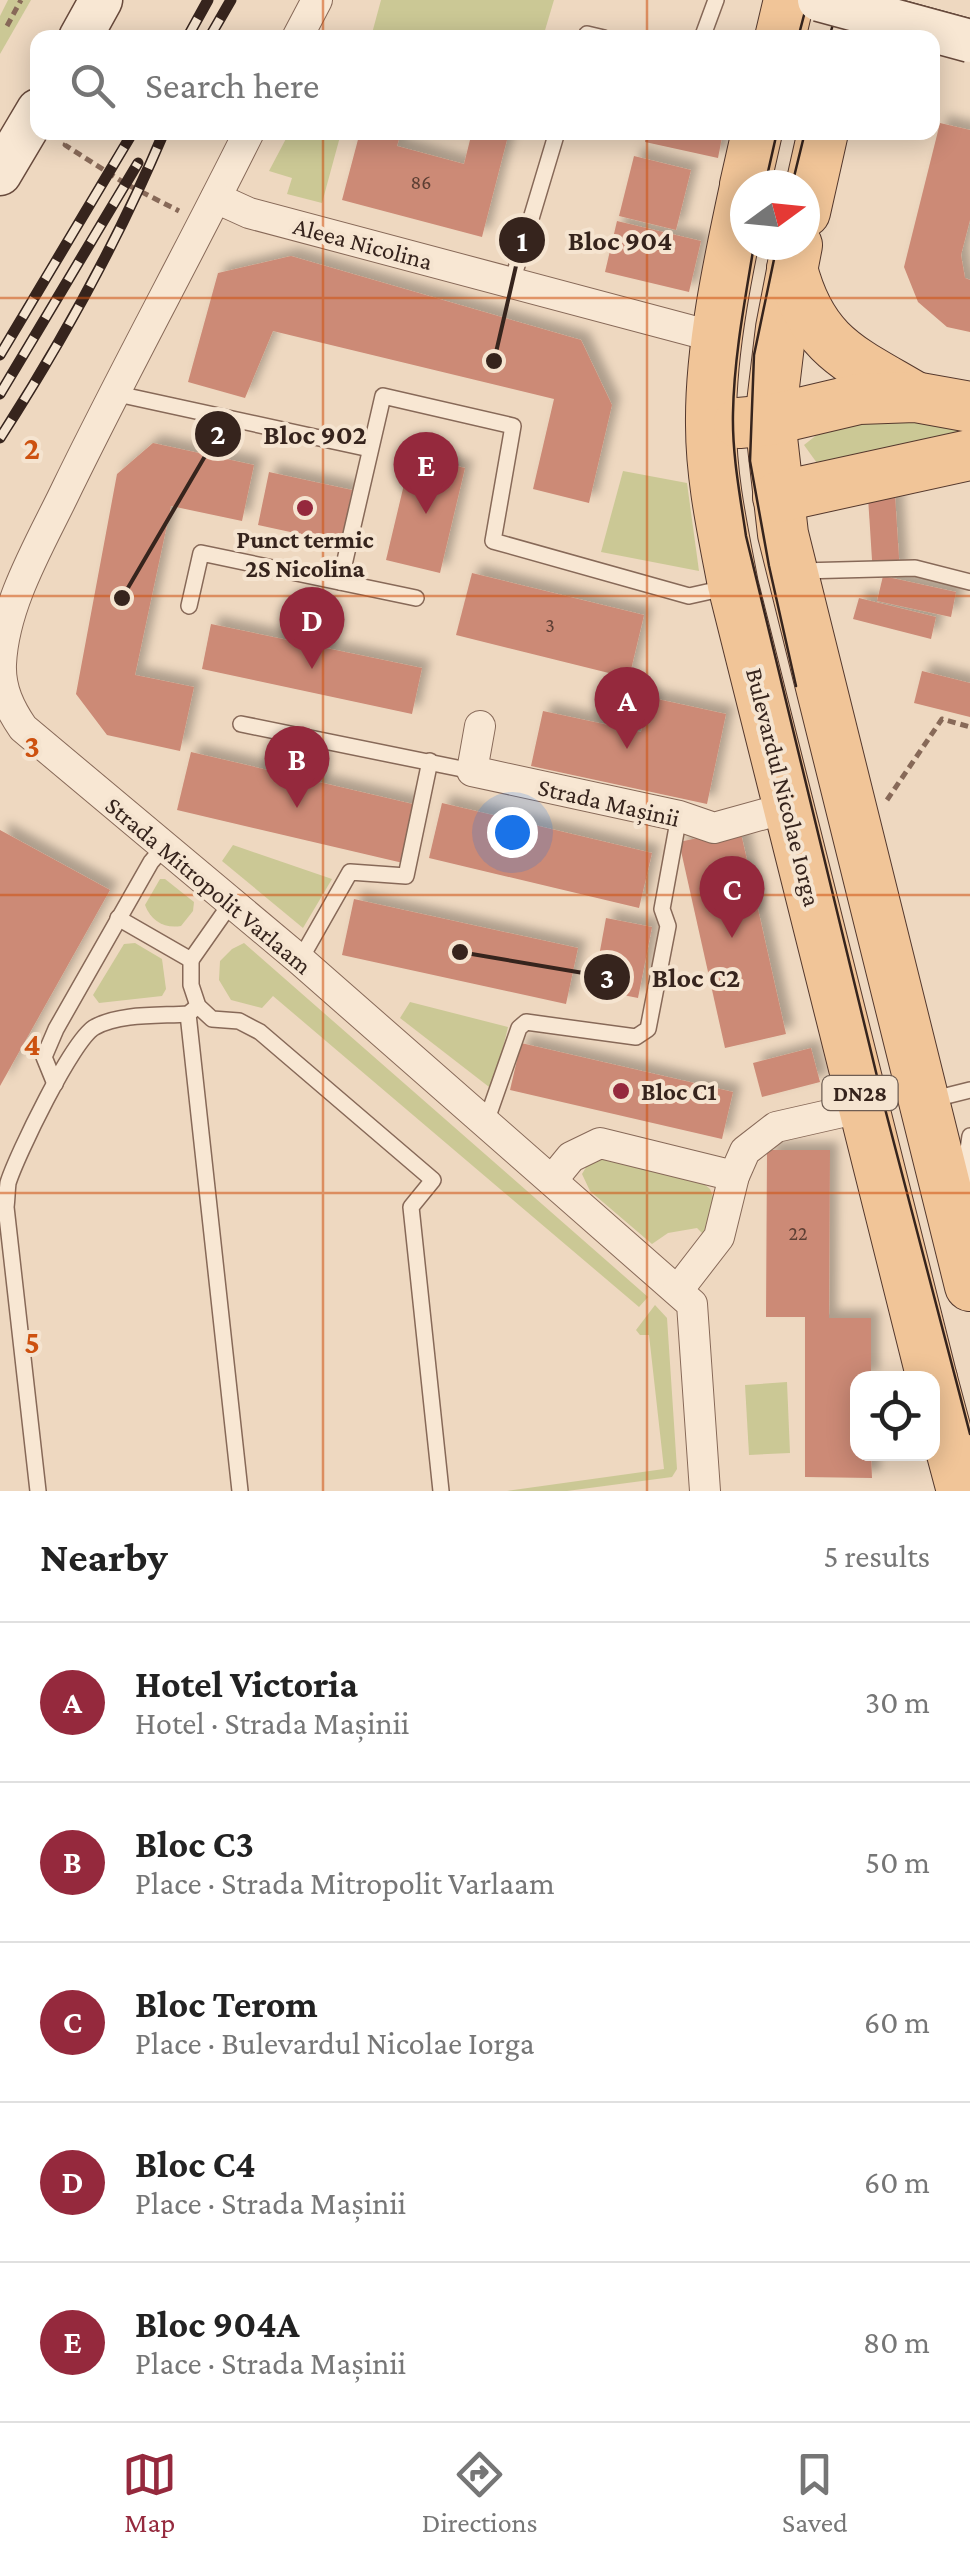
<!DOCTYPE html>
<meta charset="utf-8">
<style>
:root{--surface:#fff;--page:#f6f6f6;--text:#222;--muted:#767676;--line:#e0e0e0;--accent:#95293d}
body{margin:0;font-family:"Crimson Pro",serif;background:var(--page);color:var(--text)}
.controls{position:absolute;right:30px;bottom:30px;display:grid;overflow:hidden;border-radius:20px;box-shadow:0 5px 25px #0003}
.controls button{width:90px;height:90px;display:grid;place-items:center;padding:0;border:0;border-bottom:2px solid var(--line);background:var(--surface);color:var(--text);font:50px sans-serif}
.compass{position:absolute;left:730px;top:170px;width:90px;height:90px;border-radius:50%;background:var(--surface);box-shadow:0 5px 25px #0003;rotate:75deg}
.you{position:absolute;left:512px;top:832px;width:35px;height:35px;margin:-25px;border:8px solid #fff;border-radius:50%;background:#1a73e8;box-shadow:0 0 0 15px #1a73e833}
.badge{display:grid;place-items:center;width:65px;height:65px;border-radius:50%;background:var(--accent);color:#fff;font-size:32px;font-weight:700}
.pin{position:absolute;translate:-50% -82px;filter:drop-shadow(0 2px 5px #0008)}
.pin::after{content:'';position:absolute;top:52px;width:35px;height:30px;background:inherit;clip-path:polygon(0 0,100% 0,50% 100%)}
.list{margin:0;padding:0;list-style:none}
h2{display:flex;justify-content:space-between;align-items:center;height:130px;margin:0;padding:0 40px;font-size:42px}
h2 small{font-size:32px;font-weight:400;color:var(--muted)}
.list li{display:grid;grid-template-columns:65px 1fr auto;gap:30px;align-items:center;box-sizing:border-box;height:160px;padding:0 40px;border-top:2px solid var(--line)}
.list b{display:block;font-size:38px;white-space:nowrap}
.list p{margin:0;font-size:32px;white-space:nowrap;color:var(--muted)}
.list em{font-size:32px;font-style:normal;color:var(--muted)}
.icon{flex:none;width:55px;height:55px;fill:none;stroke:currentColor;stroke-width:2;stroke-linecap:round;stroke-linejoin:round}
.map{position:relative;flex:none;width:970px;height:1491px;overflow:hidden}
.search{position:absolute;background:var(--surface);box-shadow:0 5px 25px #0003;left:30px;right:30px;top:30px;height:110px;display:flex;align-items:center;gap:25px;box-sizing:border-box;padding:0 35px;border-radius:20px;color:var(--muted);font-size:38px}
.sheet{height:930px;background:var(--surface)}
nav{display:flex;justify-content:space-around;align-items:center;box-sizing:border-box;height:140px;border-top:2px solid var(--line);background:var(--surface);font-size:28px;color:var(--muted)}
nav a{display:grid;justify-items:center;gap:5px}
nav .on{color:var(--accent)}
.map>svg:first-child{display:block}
.green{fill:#cbc895}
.building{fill:#cc8a76;filter:url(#shadow)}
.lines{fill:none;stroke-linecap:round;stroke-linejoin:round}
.lane-casing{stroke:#876958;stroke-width:18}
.street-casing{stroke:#876958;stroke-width:32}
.secondary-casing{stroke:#684a3c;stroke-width:45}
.primary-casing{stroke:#54382d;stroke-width:52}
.path{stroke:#876958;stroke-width:5;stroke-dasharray:8 5;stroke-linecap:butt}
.lane{stroke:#f8e7d3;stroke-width:15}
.street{stroke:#f8e7d3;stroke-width:30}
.secondary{stroke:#f8e7d3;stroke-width:42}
.primary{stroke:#f1c598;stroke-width:50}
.tram{stroke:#36241d;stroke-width:2.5}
.rail-casing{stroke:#36241d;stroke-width:11}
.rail{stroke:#f5e4d0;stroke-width:8;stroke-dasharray:22;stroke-linecap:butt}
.secondary-bridge-casing{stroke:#684a3c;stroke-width:45;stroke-linecap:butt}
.secondary-bridge{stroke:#f8e7d3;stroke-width:42}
.grid{fill:none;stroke:#cd510f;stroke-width:2.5;stroke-opacity:0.55}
.poi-dot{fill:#95293d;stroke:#f5e4d0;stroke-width:4}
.labels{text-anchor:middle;stroke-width:8;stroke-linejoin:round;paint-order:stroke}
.number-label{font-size:20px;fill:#5c3e33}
.shield{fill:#f5e4d0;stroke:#6f5e53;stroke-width:2.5}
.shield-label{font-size:22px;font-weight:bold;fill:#36241d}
.street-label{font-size:25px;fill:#36241d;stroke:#f5e4d0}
.poi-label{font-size:25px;font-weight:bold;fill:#36241d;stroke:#f5e4d0}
.grid-label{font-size:32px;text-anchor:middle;font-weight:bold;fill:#cd510f;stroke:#f5e4d0;stroke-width:8;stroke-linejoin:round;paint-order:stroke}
.leader{fill:none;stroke:#36241d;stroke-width:4}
.callout-dot{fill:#36241d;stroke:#f5e4d0;stroke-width:4}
.mark-label{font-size:30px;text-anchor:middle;font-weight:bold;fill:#fff}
.callout-label{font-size:28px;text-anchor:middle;font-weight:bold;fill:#36241d;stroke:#f5e4d0;stroke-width:8;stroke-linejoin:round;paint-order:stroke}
</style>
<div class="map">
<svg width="970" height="1491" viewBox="0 0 970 1491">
<defs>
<filter id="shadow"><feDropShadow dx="8" dy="-8" stdDeviation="5" flood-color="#0004"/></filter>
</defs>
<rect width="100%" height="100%" fill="#eed8c0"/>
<g class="green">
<polygon points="8,0 31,0 0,54 0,16"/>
<polygon points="381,0 554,0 543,37 371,37"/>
<polygon points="289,133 341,133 322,203 287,194 292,178 269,171"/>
<polygon points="863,413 967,429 967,437 822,470 804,445 832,423"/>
<polygon points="623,471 687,483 699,571 601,552"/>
<polygon points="233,845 332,879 303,928 222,861"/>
<path d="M 160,879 L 165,879 L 194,902 L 193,911 L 181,926 C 165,929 151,921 145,905 Z"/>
<polygon points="135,943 162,959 166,989 162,996 99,1003 93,995 124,944"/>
<polygon points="244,943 648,1297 639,1307 273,996 262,1008 231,1000 219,980 220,961 232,949"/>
<polygon points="410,1002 508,1027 493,1090 400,1018"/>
<polygon points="604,1155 697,1178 710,1189 716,1205 705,1236 697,1228 668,1233 652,1244 590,1191 582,1174 588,1164"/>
<polygon points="655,1305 667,1318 677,1469 672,1477 567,1491 507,1491 664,1469 649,1335 640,1335 636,1330"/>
<polygon points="787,1382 790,1453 749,1455 745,1385"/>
</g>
<g class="building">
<polygon points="940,123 970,130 970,220 961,255 965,278 970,280 970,332 947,327 918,302 904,267"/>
<polygon points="360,132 401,132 397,146 464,164 472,132 509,132 482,237 342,200"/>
<polygon points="646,132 723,132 718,158 645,142"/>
<polygon points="634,156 691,170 676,230 619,216"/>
<polygon points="617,221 701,241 689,292 605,272"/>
<polygon points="291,256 581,340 612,405 589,503 533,489 554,399 273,331 245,398 188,382 218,273"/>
<polygon points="153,443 254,465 242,521 171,506 135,675 194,687 180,751 107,735 76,694 117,474"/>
<polygon points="411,455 465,468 440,573 386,560"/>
<polygon points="269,472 352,490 341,543 258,525"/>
<polygon points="895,495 900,574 873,575 868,497"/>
<polygon points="472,573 644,615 629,678 456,635"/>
<polygon points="883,576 956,592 951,617 877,601"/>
<polygon points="859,598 936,617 931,639 853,619"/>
<polygon points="211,624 422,668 412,714 202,669"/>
<polygon points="922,671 970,683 970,717 914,703"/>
<polygon points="648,697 726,714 707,804 531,766 543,711 641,732"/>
<polygon points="191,752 417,805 403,863 177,810"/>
<polygon points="442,803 652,853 639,908 429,858"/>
<polygon points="740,829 786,1034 725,1048 679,842"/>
<polygon points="0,830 110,890 0,1086"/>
<polygon points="354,899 578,948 566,1004 342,955"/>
<polygon points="606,918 652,927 638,998 593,989"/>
<polygon points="521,1043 733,1092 722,1139 510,1090"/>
<polygon points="811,1048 820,1082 762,1097 753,1063"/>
<polygon points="767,1150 830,1150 829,1318 871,1318 871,1379 858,1379 858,1454 871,1454 872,1478 805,1477 805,1317 766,1317"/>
</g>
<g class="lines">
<g class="lane-casing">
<g id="lane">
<polyline points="586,38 587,34 604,38"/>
<polyline points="702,38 716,0"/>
<polyline points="512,282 557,132"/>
<polyline points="113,393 370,449"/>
<polyline points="801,571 915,568 970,582"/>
<polyline points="340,582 383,396 513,426 493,541 689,596 725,588"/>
<polyline points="189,606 201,553 416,598"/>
<polyline points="241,724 472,771"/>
<polyline points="118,918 191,960 231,903"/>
<polyline points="191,960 191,985 198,1006 212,1019 239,1021 260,1032 433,1180 411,1207 441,1491"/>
<polyline points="300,960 350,872 406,876 430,761"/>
<polyline points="188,1014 240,1491"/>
<polyline points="55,1084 44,1057 56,1029 151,862 164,847"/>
<polyline points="930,1100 970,1090"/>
<polyline points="486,1122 519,1028 526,1022 636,1037 648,1029 668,926 662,909 679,816"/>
<polyline points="963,1184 970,1136"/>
<path d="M 38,1491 L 6,1207 C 7,1200 7,1191 8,1183 C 16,1157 73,1038 95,1027 C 121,1013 160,1016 188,1014 L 198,1006"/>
</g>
</g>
<g class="street-casing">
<g id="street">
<polyline points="297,38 317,0"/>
<path d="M 249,132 C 190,251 126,367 68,486 C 42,541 4,602 1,664 C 0,689 10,709 23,728 L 300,960 L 692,1304 L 705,1491"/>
<polyline points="216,198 249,213 719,338"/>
<polyline points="480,726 472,771 679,816 714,828 789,807"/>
<polyline points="553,1179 571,1157 600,1143 734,1176"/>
<polyline points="678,1290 719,1237 734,1176 745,1151 776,1127 864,1107"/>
</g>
</g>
<g class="secondary-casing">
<g id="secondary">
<polyline points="80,38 101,0"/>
<polyline points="0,174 38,110"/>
</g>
</g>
<g class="primary-casing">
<g id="primary">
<polyline points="780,38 789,0"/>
<polyline points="745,185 757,132"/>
<path d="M 745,187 C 729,261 710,349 711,425 C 711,479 723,532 733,585 L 932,1379"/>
<polyline points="805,212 823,132"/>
<polyline points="797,245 781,328 770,420 783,534 970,1286"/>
<path d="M 792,268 C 812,346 851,359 915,397"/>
<polyline points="739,423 770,420 859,399 915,397 970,407"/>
<polyline points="778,497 970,455"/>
<polyline points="932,1379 962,1491"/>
</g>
</g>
<g class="path">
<polyline points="7,26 21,0"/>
<polyline points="72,132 65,145 126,184 179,211"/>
<polyline points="887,800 942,719 970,727"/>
</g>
<use href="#lane" class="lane"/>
<use href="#street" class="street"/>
<use href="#secondary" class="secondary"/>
<use href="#primary" class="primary"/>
<g class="tram">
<polyline points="900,0 970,19"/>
<polyline points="798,38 808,0"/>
<polyline points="829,38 840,0"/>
<polyline points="765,185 777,132"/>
<polyline points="792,185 805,132"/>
<path d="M 754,245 C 745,300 734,357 733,413 C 732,454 740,495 746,536 L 883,1101 L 970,1434"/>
<polyline points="777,245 754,355 750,461 769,566 796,686"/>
</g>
<g class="rail-casing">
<g id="rail">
<polyline points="187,38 208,0"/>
<polyline points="209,38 231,0"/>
<polyline points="0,355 133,132"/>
<polyline points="0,394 138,163"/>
<path d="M 0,438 C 63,340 119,239 164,132"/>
</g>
</g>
<use href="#rail" class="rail"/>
<g class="secondary-bridge-casing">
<polyline id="secondary-bridge" points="819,0 970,41"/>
</g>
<use href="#secondary-bridge" class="secondary-bridge"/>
</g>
<path class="grid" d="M 323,0 L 323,38M 647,0 L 647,38M 323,132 L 323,1491M 647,132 L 647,1491M 0,298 L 970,298M 0,596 L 970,596M 0,895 L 970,895M 0,1193 L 970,1193"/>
<g class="poi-dot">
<circle cx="305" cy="508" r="10"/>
<circle cx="621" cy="1091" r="10"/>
</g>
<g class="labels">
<g class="number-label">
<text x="421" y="189">86</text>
<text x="550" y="632">3</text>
<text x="798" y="1240">22</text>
</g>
<rect class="shield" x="822.5" y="1076" width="75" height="34" rx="8"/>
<g class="shield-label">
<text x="860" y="1101">DN28</text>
</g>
<g class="street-label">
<text transform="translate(363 243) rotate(15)" y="9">Aleea Nicolina</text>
<text transform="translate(784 787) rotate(76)" y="9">Bulevardul Nicolae Iorga</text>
<text transform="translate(609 802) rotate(13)" y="9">Strada Mașinii</text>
<text transform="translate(209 885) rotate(40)" y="9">Strada Mitropolit Varlaam</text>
</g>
<g class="poi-label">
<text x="305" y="548">Punct termic<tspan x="305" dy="29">2S Nicolina</tspan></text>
<text x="641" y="1100" text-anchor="start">Bloc C1</text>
</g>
</g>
<g class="grid-label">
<text x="32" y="459">2</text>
<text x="32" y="757">3</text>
<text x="32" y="1055">4</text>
<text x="32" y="1353">5</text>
</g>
<path class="leader" d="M494 361L522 240M122 598L218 434M460 952L607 977"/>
<g class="callout-dot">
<circle cx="494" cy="361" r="10"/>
<circle cx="122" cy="598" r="10"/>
<circle cx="460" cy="952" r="10"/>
<circle cx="522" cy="240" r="25"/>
<circle cx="218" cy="434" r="25"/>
<circle cx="607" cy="977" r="25"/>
</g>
<g class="mark-label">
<text x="522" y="251">1</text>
<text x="218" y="444">2</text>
<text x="607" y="988">3</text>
</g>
<g class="callout-label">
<text x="620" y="250">Bloc 904</text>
<text x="315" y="444">Bloc 902</text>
<text x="696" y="987">Bloc C2</text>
</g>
</svg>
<div class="controls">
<button><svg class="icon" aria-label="locate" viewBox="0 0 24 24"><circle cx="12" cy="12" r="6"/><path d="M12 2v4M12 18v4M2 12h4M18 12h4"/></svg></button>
</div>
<svg class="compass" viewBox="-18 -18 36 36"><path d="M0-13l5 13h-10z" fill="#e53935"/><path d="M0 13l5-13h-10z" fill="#767676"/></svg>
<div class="you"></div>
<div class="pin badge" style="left:627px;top:749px">A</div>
<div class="pin badge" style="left:297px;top:808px">B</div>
<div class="pin badge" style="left:732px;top:938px">C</div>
<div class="pin badge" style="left:312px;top:669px">D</div>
<div class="pin badge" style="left:426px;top:514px">E</div>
<div class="search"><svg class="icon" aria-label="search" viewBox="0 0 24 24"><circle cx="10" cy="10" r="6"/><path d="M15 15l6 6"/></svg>Search here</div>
</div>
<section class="sheet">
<h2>Nearby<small>5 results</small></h2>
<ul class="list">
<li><span class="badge">A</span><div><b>Hotel Victoria</b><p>Hotel · Strada Mașinii</p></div><em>30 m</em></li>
<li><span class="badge">B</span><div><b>Bloc C3</b><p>Place · Strada Mitropolit Varlaam</p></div><em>50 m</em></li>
<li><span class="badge">C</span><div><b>Bloc Terom</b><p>Place · Bulevardul Nicolae Iorga</p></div><em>60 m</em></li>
<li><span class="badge">D</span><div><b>Bloc C4</b><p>Place · Strada Mașinii</p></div><em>60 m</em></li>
<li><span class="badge">E</span><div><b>Bloc 904A</b><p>Place · Strada Mașinii</p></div><em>80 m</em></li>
</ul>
</section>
<nav>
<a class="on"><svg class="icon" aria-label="map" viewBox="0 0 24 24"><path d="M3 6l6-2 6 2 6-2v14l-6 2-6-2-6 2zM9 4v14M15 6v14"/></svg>Map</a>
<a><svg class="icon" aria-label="directions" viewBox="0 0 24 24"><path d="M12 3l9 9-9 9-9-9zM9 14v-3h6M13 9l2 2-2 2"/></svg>Directions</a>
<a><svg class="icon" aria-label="saved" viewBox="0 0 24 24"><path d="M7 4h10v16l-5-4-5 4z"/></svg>Saved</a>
</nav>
